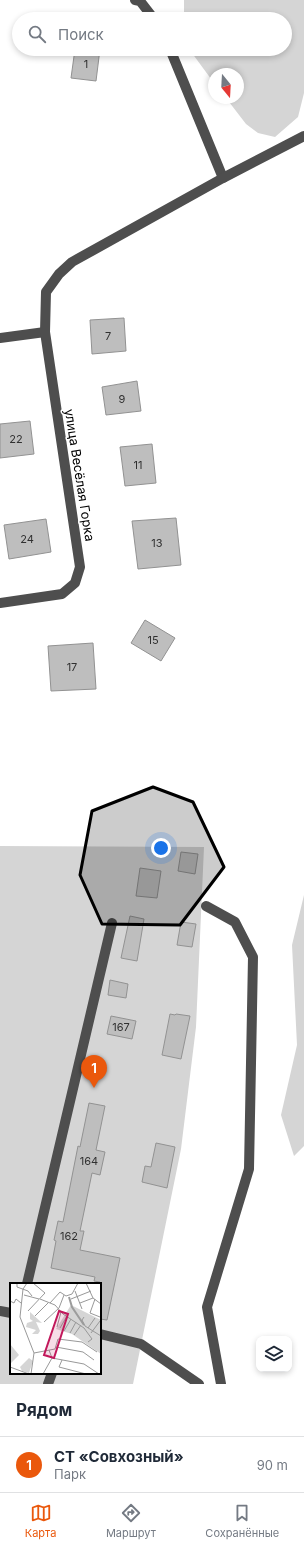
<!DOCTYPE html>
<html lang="ru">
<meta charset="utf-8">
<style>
:root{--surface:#fff;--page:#f2f2f3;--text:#1f2937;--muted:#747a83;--line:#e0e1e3;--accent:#ea580c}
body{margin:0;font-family:Inter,sans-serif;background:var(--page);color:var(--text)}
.controls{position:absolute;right:12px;bottom:12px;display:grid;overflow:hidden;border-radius:8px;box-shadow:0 2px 6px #0003}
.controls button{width:36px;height:36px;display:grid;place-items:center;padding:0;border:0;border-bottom:1px solid var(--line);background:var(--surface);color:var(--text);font:20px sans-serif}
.compass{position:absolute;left:208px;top:68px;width:36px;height:36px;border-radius:50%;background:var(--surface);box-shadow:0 2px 6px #0003;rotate:162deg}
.you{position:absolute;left:161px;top:848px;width:14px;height:14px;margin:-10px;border:3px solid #fff;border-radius:50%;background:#1a73e8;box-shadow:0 0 0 6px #1a73e833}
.badge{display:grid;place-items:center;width:26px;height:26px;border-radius:50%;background:var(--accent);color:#fff;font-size:13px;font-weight:700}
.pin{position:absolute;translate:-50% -33px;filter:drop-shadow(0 1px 2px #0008)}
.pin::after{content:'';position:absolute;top:21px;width:14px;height:12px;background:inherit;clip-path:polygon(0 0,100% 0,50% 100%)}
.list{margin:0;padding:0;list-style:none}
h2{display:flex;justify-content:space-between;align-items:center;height:52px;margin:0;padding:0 16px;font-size:17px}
h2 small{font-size:13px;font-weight:400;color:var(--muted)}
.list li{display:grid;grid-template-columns:26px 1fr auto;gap:12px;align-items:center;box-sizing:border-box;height:56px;padding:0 16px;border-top:1px solid var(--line)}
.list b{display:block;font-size:15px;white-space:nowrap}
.list p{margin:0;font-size:13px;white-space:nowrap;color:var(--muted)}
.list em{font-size:13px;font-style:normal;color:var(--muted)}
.icon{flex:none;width:22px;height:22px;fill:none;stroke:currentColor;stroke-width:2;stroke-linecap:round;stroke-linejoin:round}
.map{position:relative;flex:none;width:304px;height:1384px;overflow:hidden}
.search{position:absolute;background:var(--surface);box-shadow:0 2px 6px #0003;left:12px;right:12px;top:12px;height:44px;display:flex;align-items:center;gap:10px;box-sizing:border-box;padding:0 14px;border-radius:22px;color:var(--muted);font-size:15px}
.sheet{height:108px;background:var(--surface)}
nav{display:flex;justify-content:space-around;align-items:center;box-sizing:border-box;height:56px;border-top:1px solid var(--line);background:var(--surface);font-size:11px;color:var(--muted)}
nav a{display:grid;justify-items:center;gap:2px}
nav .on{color:var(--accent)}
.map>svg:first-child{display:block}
.green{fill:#d5d5d5;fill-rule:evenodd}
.building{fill:#bebebe;stroke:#929292}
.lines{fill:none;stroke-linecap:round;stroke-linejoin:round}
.minor{stroke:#4e4e4e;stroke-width:10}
.marked{fill:#000;fill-opacity:0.2;stroke:#000;stroke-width:3;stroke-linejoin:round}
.labels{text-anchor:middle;stroke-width:3;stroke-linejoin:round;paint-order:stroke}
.number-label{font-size:11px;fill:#303030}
.street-label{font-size:13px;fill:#000;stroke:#fff}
.inset-river{fill:none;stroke:#9c9c9c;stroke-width:2}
.inset-road{fill:none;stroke:#999;stroke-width:1}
.view{fill:#c2185b;fill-opacity:0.15;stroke:#c2185b;stroke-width:2}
.inset-edge{fill:none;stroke:#000;stroke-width:2}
</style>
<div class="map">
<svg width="304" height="1384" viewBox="0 0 304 1384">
<rect width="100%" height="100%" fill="#fff"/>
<g class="green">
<polygon points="184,0 304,0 304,93 298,117 275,137 258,133 246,124 226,98 238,98 238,74 214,74 214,83 189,49 285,49 285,19 184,19"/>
<path d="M 0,846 L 204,847 L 196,1027 L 181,1149 L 133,1384 L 0,1384 ZM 11,1284 L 100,1284 L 100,1373 L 11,1373 Z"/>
<polygon points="304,895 304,1146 294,1156 281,1115 297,1045 292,945"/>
</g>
<g class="building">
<polygon points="75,49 100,49 96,81 71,78"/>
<polygon points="124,318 126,351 92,354 90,320"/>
<polygon points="137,381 141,411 106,415 102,387"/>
<polygon points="30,421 34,454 0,458 0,424"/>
<polygon points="152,444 156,483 125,486 120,447"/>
<polygon points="176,518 181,565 138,569 132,521"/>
<polygon points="46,519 51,552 9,559 4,525"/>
<polygon points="145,620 175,638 161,661 131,643"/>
<polygon points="93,643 96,689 51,691 48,646"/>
<polygon points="181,852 198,854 195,874 178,871"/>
<polygon points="140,868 161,871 157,898 136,896"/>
<polygon points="130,916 144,919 137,961 121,958"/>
<polygon points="181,922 196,924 192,947 177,945"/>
<polygon points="110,980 128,984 126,998 108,995"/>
<polygon points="170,1014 175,1015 176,1014 190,1016 181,1059 162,1055"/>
<polygon points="111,1016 136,1021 132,1039 107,1034"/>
<polygon points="89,1103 105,1106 96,1150 105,1152 100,1175 92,1173 80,1231 84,1231 80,1250 120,1258 107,1320 100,1319 100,1282 94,1281 95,1277 51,1268 56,1241 54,1240 58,1221 63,1222 78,1146 80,1147"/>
<polygon points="156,1143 175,1147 167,1188 142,1182 145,1166 151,1167"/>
</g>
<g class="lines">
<g class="minor">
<polyline points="135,0 140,1 154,19"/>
<polyline points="170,49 223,178"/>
<polyline points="0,338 45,332"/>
<polyline points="0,603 62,594 75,583 80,567 45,332 46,292 59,274 72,262 223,178 304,136"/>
<polyline points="206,906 235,922 253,957 249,1169 207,1307 221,1384"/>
<polyline points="27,1284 112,923"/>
<polyline points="0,1311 11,1313"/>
<polyline points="100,1334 141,1344 199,1384"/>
<polyline points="48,1384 52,1373"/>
</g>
</g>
<path class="marked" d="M 153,787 L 193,802 L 224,867 L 180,925 L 102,924 L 80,875 L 92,811 Z"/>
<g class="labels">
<g class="number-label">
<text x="86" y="68">1</text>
<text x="108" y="340">7</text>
<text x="122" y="403">9</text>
<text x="16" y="443">22</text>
<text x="138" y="469">11</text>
<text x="27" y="543">24</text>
<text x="157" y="547">13</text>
<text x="153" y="644">15</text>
<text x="72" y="671">17</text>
<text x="121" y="1031">167</text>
<text x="89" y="1165">164</text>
<text x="69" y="1240">162</text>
</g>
<g class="street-label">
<text transform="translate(80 475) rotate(81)" y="5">улица Весёлая Горка</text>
</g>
</g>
<g transform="translate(10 1283)">
<rect width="91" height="91" fill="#fff"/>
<path d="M 61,22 L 91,37 L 91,71 L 62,51 L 46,46 ZM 20,29 L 32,40 L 26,39 L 30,48 L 28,51 L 22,51 L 26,47 L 16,44 L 17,40 L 23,38 L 20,36 ZM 0,61 L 9,72 L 0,81 ZM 19,75 L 23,78 L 19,90 L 12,88 L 10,84 Z" fill="#d5d5d5"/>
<path class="inset-river" d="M 59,14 L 62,24 L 74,42"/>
<path class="inset-road" d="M 7,0 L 7,4 L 18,8 L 22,13M 17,0 L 13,6 L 10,34 L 24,70 L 21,91M 76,0 L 83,15 L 91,21M 65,8 L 72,26M 50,9 L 56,13 L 62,11 L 68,0M 14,12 L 29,16M 30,16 L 45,22 L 53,31 L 74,45 L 82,56 L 78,59M 61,16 L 81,8M 85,16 L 80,30 L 90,34M 0,18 L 4,20 L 6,16 L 11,20M 40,20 L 50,9M 70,20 L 83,15M 18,28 L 35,10 L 23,0M 25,33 L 38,20M 74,34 L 72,37 L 75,43 L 91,53M 34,39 L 49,25 L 54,12M 47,44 L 51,29M 50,45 L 57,33M 78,45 L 85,35M 54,48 L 61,36M 60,50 L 66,39M 81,50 L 90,38M 64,52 L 71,42M 46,64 L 73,69 L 84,77M 39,67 L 42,75 L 74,81 L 89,91M 24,70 L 45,66 L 48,56 L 72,59 L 87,69M 52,77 L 49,84 L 76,91M 0,84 L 19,91M 33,91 L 42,75"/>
<path class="view" d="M 49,28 L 58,31 L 44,75 L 34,72 Z"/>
<rect width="91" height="91" class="inset-edge"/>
</g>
</svg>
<div class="controls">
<button><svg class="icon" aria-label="layers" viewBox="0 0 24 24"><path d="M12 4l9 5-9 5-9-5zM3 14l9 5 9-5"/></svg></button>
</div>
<svg class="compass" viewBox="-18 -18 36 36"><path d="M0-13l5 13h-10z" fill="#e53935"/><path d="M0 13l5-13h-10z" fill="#747a83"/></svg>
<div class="you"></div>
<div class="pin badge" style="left:94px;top:1088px">1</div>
<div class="search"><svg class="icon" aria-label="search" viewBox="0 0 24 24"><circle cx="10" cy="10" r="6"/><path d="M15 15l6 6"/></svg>Поиск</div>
</div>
<section class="sheet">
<h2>Рядом<small></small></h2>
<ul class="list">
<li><span class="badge">1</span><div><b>СТ «Совхозный»</b><p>Парк</p></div><em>90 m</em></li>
</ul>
</section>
<nav>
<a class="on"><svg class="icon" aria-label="map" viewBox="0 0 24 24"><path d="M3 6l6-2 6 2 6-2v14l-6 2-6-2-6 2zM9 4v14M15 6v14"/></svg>Карта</a>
<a><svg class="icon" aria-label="directions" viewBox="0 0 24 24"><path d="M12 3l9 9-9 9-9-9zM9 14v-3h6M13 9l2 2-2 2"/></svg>Маршрут</a>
<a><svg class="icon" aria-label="saved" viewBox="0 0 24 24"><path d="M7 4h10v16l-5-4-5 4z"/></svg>Сохранённые</a>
</nav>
